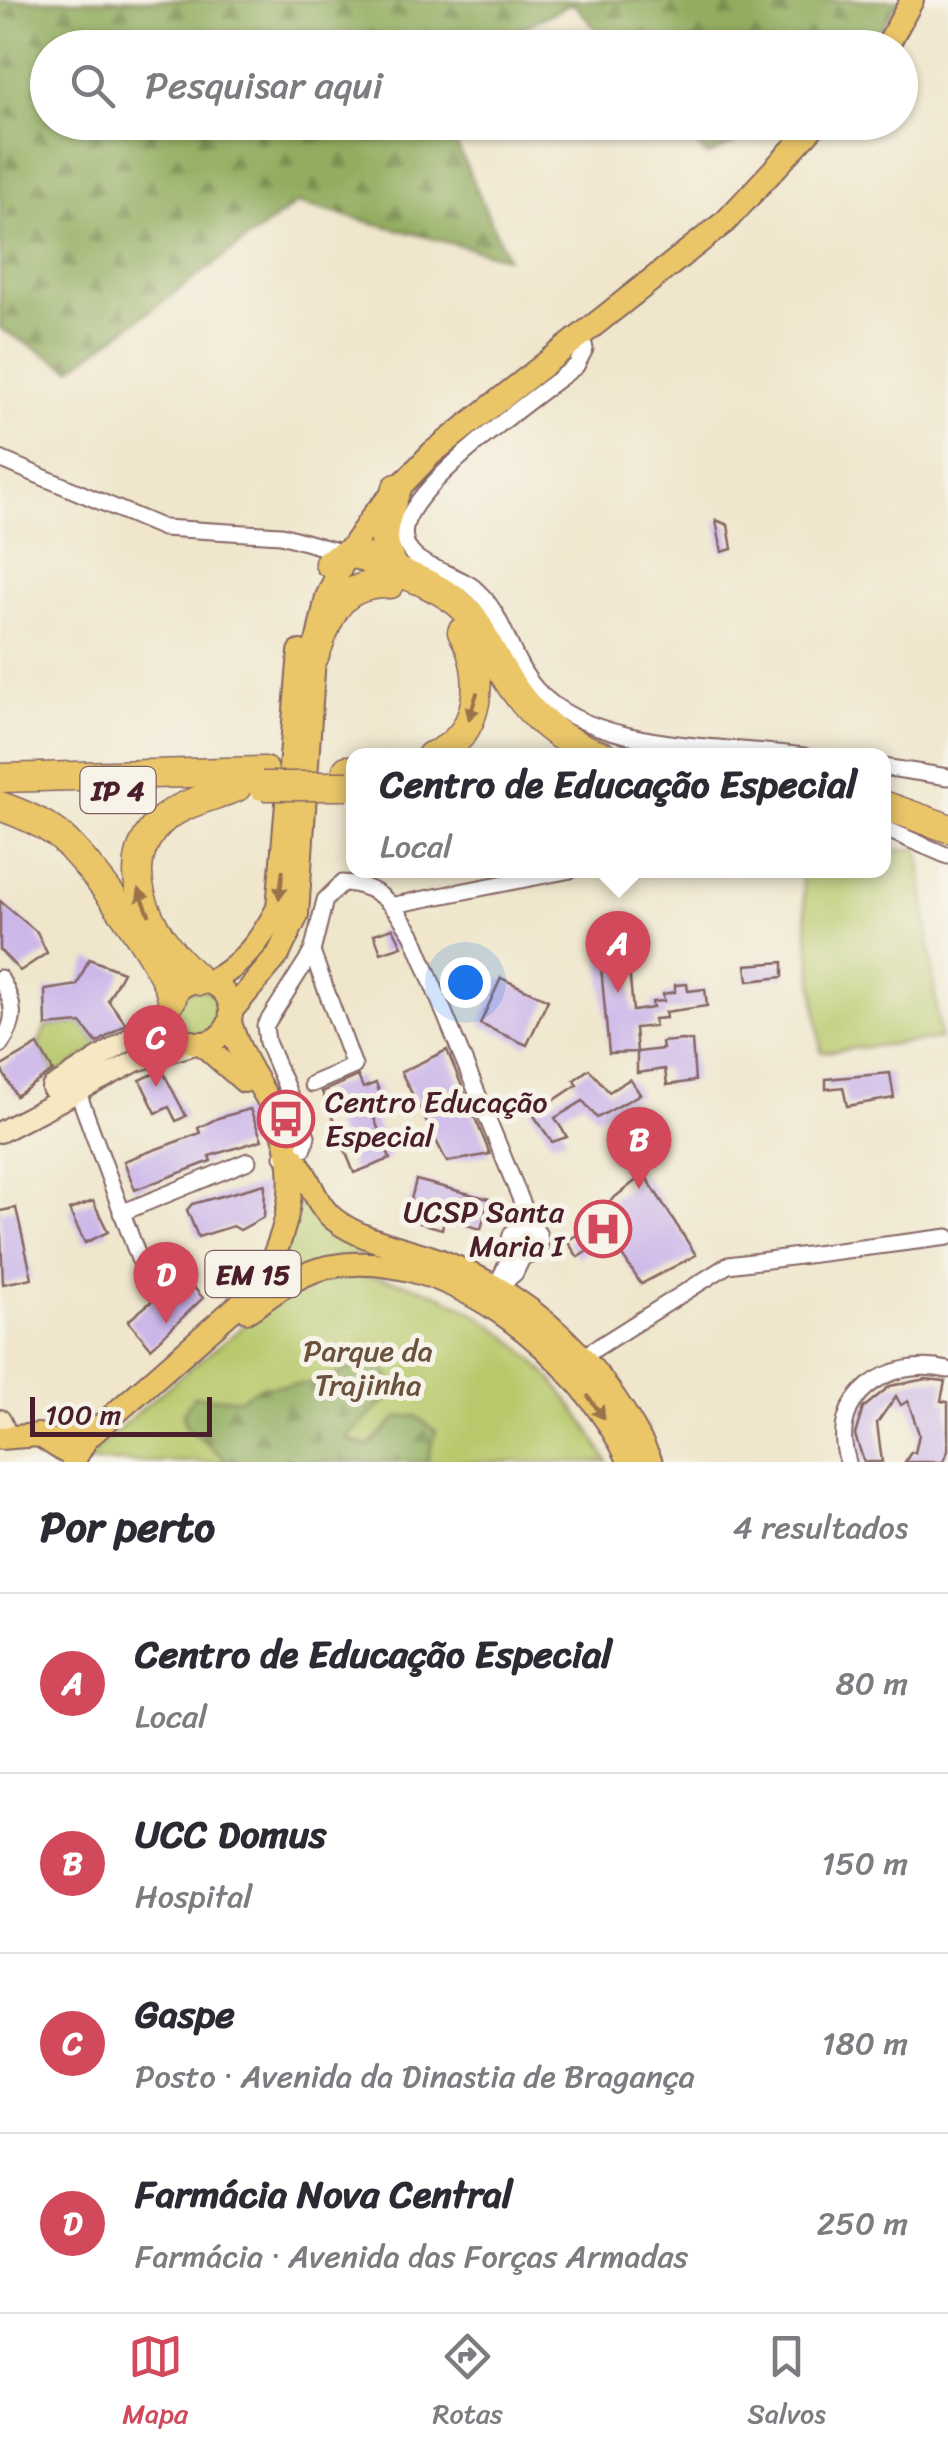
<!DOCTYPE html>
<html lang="pt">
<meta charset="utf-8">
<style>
:root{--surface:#fff;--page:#f2f2f3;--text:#2b2b33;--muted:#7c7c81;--line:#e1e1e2;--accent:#d1495b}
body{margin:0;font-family:Sriracha,sans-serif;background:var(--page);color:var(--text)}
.scale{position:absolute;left:30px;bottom:25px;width:182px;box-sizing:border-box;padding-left:10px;border:5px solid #4a1f2b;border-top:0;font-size:28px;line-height:35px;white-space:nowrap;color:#4a1f2b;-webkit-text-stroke:8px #f7f3e8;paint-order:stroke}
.you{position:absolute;left:465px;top:982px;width:35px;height:35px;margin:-25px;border:8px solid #fff;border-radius:50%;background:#1a73e8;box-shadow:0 0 0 15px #1a73e833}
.badge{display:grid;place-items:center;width:65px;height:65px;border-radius:50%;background:var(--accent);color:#fff;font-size:32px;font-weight:700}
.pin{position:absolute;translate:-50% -82px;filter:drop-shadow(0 2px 5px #0008)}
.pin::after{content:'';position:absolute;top:52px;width:35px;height:30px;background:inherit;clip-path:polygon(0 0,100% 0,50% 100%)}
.popup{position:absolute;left:346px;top:748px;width:545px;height:130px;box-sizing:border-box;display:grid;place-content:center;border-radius:20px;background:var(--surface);filter:drop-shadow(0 2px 8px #0005);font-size:32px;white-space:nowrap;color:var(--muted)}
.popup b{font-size:38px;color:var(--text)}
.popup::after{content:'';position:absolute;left:50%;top:100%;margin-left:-20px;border:20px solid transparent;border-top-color:var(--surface)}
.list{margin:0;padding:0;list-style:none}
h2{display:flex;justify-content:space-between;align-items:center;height:130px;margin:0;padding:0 40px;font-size:42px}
h2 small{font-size:32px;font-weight:400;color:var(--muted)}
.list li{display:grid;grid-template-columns:65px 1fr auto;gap:30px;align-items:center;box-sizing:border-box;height:180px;padding:0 40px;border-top:2px solid var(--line)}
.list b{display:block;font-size:38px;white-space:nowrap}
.list p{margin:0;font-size:32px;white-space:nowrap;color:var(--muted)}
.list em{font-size:32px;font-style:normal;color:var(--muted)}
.icon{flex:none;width:55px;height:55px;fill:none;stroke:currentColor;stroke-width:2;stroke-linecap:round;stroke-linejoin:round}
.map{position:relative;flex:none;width:948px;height:1462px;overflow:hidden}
.search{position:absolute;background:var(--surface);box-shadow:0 2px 8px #0004;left:30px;right:30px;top:30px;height:110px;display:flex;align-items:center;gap:25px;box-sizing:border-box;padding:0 35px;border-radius:55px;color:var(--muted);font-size:38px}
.sheet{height:850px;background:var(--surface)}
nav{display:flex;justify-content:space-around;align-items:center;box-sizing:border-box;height:140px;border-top:2px solid var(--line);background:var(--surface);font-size:28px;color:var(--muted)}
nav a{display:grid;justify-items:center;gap:5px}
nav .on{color:var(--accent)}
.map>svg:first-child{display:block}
.green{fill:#b8c96c;stroke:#81744c;stroke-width:2.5}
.forest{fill:url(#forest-firs);stroke:#6e6646;stroke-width:2.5}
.building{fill:#ccb6ea}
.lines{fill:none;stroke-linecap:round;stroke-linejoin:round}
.street-casing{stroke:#846563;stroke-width:19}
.secondary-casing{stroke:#846563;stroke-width:24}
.primary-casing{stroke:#846563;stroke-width:26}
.highway-casing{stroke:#846563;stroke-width:31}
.street{stroke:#fff;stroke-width:15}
.secondary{stroke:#f7e8c3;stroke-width:20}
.primary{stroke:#eac669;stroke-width:22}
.highway{stroke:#eac669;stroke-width:28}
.highway-bridge-casing{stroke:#846563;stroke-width:31;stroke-linecap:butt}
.highway-bridge{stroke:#eac669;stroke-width:28}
.oneway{fill:#9a724a}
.labels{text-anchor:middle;stroke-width:10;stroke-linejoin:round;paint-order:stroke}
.shield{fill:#f7f3e8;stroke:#7e5f64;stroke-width:2.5}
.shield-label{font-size:28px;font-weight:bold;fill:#4a1f2b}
.poi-label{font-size:30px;fill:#4a1f2b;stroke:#f7f3e8;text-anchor:start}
.park-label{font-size:30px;fill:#6b523e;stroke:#f7f3e8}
</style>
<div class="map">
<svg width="948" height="1462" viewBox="0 0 948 1462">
<defs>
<pattern id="forest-firs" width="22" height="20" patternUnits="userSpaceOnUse" patternTransform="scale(2.5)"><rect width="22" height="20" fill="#92ad60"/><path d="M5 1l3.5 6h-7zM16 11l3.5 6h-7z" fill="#798c4f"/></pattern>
</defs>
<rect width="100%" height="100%" fill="#f7f3e8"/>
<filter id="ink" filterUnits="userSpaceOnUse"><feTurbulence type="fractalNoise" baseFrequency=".01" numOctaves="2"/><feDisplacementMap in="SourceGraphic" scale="20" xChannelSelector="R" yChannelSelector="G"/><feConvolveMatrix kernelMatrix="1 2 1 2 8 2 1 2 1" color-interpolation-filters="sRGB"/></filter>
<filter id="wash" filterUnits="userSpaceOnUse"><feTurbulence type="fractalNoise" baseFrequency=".0048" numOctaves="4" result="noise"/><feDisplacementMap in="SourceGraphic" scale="40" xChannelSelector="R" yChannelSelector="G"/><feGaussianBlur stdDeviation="2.25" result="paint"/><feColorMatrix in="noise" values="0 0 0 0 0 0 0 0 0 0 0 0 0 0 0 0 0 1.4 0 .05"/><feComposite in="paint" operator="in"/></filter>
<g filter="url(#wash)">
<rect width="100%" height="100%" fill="#efe6cc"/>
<g class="green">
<polygon points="919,848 940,1039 821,1052 801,871 883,870 883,852"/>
<circle cx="199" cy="1013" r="24"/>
<polygon points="81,1023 99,1046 55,1076 38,1045 46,1026"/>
<polygon points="300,1203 392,1253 343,1257 291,1273 281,1263"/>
<path d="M 356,1276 C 472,1282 555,1366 608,1462 L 88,1462 C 98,1440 253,1316 283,1298 C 306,1285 330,1278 356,1276 Z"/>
</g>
<g class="forest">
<polygon points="0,0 900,0 868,47 612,47 573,3 482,47 48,48 48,122 447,123 507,258 297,203 71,369 0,328"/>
<polygon points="678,123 776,123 707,156"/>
<path d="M 366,1361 C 385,1363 394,1375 391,1395 L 346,1439 L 369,1446 L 398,1417 L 416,1416 L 436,1431 L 427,1462 L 229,1462 L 185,1426 L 183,1413 L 194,1396 L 239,1399 L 261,1387 L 318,1383 Z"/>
</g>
<g id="blocks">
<g class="building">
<polygon points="716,520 728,525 732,549 722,552"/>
<polygon points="0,901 37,932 47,953 20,971 0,950"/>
<polygon points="393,928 402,946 381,953 374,934"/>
<polygon points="626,934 633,1011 653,1008 652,1002 664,1001 663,994 675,992 675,985 687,984 688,991 705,989 707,1006 665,1012 666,1018 654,1019 655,1026 635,1028 637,1052 609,1053 598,935"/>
<polygon points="89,959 123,972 108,1000 126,1024 97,1043 81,1023 46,1026 45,990 77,985"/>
<polygon points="783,962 783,977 748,981 746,965"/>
<polygon points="501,978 548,1000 527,1045 480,1024"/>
<polygon points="682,1040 692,1041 695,1081 667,1085 665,1069 637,1073 637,1052 663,1049 662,1042"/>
<polygon points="38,1045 53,1071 16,1096 0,1067"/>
<polygon points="447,1050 490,1154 447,1162 401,1072"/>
<polygon points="589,1069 609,1092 630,1079 640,1094 597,1118 583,1101 555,1118 567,1137 552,1142 526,1104 540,1094 547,1105 577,1085 574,1080"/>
<polygon points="162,1070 186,1116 176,1121 169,1107 156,1113 140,1080"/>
<polygon points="890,1073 894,1098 847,1106 843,1087 826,1089 826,1079"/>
<polygon points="358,1076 363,1088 376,1083 385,1108 372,1113 390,1159 354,1173 322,1092"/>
<polygon points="250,1109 262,1140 209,1156 211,1161 135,1190 124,1161 200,1133 198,1128 218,1118"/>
<polygon points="644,1174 696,1255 641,1284 610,1237 578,1257 567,1241 600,1220 595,1213"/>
<polygon points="416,1180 489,1199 481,1229 444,1219 442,1229 406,1219"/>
<polygon points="265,1184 264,1217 240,1230 233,1226 198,1237 187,1210 192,1204"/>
<polygon points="93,1201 108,1232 85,1243 69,1210"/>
<polygon points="16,1208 32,1278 3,1284 0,1211"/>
<polygon points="183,1275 203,1298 151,1348 128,1321"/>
<polygon points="926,1379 945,1381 941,1401 948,1402 948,1451 943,1462 905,1462 911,1452 915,1453 919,1434 908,1401 901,1405 896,1396 877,1423 882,1462 864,1462 855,1435 863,1408 890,1386"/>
</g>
</g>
</g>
<g filter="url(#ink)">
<use href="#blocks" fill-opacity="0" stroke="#846563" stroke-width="2.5"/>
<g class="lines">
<g class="street-casing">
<g id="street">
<path d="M 582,337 L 585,349 L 576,366 C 537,396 414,482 405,527 C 398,566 450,569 473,587 C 506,614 508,658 536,689 C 591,751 724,745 804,756"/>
<polyline points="0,459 163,528 281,535 347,554"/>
<polyline points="883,767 948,777"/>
<polyline points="883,828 948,856"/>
<polyline points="394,905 571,870"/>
<polyline points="312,952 354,1066 312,1084"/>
<path d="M 0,978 C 15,1003 18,1021 0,1045"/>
<polyline points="77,1090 139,1259"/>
<path d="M 283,1156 L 304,1148 L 307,1136 L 267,1042 L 265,1026 L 312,952 L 325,900 L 342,883 C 379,884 394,906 412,934 L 523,1205 L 516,1229"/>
<polyline points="121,1213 248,1161"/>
<circle cx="525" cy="1241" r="15"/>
<polyline points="495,1290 515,1273 523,1256"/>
<polyline points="501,1297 498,1283 513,1250"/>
<polyline points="579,1359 728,1265 948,1237"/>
<path d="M 848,1462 C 826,1396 890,1356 948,1370"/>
</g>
</g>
<g class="secondary-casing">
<g id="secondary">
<polyline points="52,1088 128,1040 169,1007"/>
<polyline points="0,1132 136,1061 196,1044"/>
<polyline points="0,1420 7,1435"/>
</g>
</g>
<g class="primary-casing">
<g id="primary">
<polyline points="886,48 912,0"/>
<circle cx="200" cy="1012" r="31"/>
<path d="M 210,982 C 243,965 261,940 278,908 L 300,652"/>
<polyline points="232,1010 278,955 297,915 314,657 327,597 347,554 375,513 432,453 726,221 818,122"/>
<polyline points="202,1044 244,1081"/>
<path d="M 293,1157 C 310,1175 313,1203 335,1220 C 364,1242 407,1248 441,1261 C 537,1298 608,1369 651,1462"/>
<path d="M 248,1311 C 273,1294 298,1273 328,1267 C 449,1243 582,1359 630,1462"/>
<polyline points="0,1438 39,1435 64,1451"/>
<polyline points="53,1441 68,1438 87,1424"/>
<path d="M 73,1462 L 86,1439 L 258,1288 C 291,1229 305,1167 271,1105 C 255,1077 239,1054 230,1022"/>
</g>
</g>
<g class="highway-casing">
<g id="highway">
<path d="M 329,563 L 347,554 L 358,555 C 390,570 437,583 463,607 C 477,620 483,637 492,653 C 518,703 549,739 604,756"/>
<path d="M 395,571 C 375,537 384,522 397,488"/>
<path d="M 314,657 C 331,614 337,583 390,584"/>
<path d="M 431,756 C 482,739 487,672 462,632"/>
<polyline points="347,770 353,770"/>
<polyline points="0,778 264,771"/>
<polyline points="883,805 948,828"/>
<path d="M 0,806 C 20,813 39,821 56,833 C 83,853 169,968 172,999"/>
<path d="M 200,981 C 157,945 109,871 160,822 C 180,803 212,797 237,787"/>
</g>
</g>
<use href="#street" class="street"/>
<use href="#secondary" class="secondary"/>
<use href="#primary" class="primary"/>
<use href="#highway" class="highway"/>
<g class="highway-bridge-casing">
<polyline id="highway-bridge" points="262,786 348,786"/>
</g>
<use href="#highway-bridge" class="highway-bridge"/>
</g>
<defs><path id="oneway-solid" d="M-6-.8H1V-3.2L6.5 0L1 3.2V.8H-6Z" transform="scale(2.5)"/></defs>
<g class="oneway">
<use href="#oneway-solid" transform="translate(473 706) rotate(107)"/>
<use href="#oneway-solid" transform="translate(281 885) rotate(97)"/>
<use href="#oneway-solid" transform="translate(144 902) rotate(-112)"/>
<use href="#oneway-solid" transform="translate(596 1407) rotate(54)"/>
</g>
</g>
<defs>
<g id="bus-ring" transform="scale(2.875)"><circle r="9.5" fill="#f7f3e8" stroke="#d1495b" stroke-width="1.5"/><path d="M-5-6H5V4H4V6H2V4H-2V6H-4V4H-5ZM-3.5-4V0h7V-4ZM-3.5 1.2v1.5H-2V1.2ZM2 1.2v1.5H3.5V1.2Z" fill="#d1495b"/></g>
<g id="hospital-ring" transform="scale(2.875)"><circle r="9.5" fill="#f7f3e8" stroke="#d1495b" stroke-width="1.5"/><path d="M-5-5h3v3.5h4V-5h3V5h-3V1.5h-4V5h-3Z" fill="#d1495b"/></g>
</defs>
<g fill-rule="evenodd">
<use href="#bus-ring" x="286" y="1119"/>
<use href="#hospital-ring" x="603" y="1229"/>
</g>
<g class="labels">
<g class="shield">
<rect x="80.5" y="767" width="75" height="46" rx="8"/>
<rect x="205.5" y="1251" width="95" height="46" rx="8"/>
</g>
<g class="shield-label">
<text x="118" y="800">IP 4</text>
<text x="253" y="1284">EM 15</text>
</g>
<g class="poi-label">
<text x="325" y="1112">Centro Educação<tspan x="325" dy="34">Especial</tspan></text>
<text x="564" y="1222" text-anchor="end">UCSP Santa<tspan x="564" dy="34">Maria I</tspan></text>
</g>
<g class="park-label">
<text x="368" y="1361">Parque da<tspan x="368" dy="34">Trajinha</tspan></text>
</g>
</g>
</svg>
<div class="scale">100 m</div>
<div class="you"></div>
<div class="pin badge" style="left:618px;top:993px">A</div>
<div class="popup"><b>Centro de Educação Especial</b>Local</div>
<div class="pin badge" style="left:639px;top:1189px">B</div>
<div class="pin badge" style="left:156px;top:1087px">C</div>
<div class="pin badge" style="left:166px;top:1324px">D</div>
<div class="search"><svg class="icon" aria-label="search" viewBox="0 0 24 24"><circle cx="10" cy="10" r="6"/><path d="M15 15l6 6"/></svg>Pesquisar aqui</div>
</div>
<section class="sheet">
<h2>Por perto<small>4 resultados</small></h2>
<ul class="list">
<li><span class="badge">A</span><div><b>Centro de Educação Especial</b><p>Local</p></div><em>80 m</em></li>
<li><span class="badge">B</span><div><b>UCC Domus</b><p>Hospital</p></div><em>150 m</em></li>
<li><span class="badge">C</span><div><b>Gaspe</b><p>Posto · Avenida da Dinastia de Bragança</p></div><em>180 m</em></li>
<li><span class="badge">D</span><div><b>Farmácia Nova Central</b><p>Farmácia · Avenida das Forças Armadas</p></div><em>250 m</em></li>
</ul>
</section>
<nav>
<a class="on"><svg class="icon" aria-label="map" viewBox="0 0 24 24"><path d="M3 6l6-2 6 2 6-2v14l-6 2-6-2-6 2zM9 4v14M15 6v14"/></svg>Mapa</a>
<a><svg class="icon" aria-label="directions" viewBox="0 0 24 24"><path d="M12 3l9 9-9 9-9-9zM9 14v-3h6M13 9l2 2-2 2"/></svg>Rotas</a>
<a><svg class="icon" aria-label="saved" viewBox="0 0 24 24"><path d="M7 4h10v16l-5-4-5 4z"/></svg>Salvos</a>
</nav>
